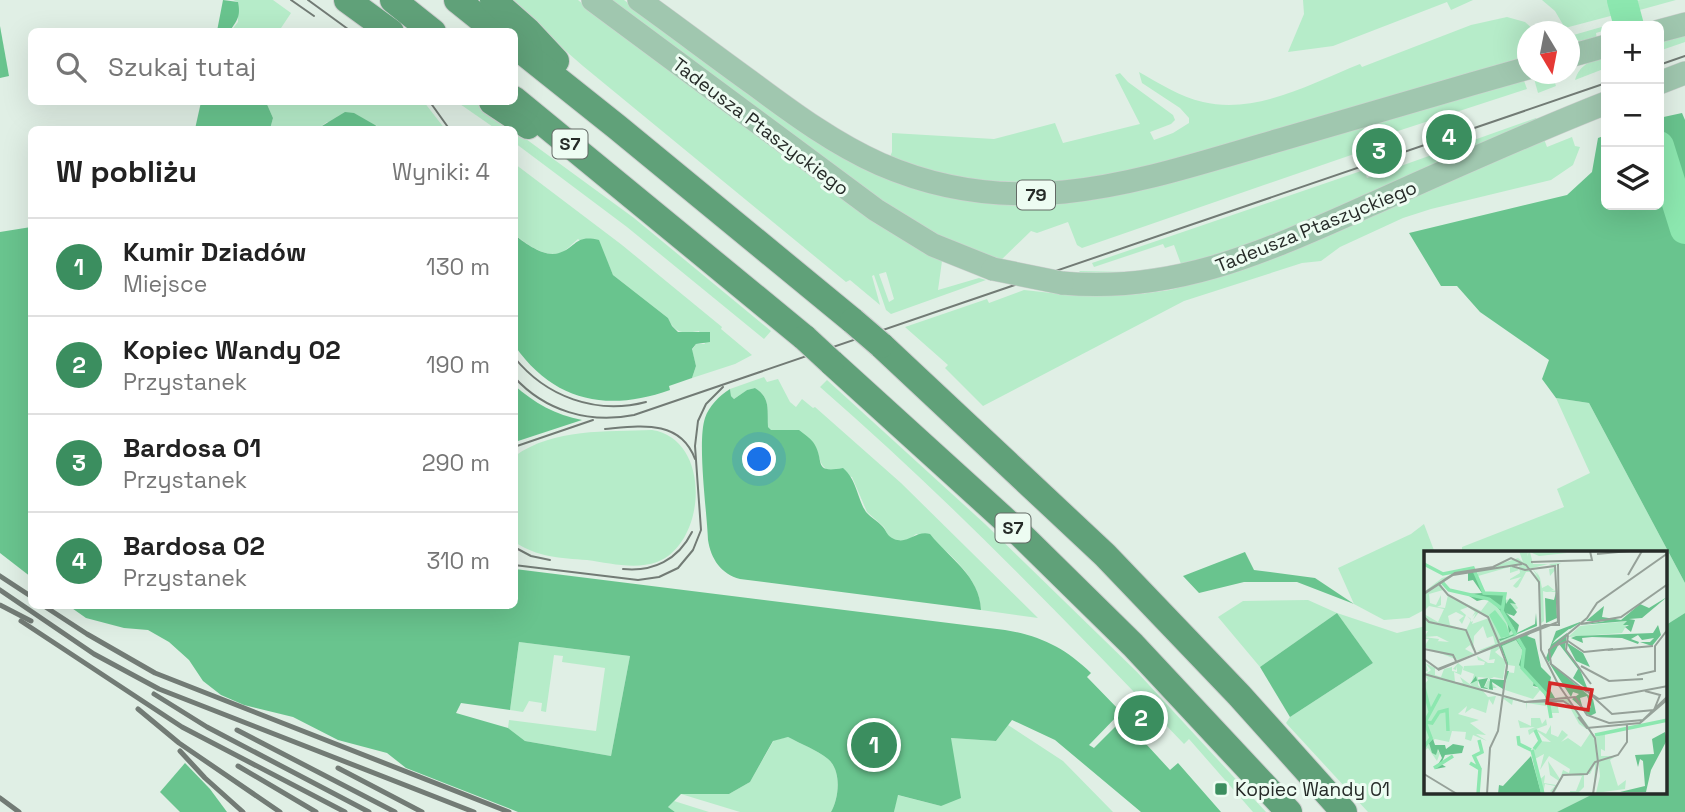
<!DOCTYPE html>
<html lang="pl">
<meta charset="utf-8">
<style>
:root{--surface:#fff;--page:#f2f2f2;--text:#222;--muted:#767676;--line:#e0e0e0;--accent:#3b8e5f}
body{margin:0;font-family:"Space Grotesk",sans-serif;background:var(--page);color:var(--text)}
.controls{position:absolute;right:21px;top:21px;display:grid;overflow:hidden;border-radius:10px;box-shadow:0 7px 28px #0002}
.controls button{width:63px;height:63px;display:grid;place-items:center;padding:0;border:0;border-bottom:2px solid var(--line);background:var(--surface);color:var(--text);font:35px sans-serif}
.compass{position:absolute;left:1517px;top:21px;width:63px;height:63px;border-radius:50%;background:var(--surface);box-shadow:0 7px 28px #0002;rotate:170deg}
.you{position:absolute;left:760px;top:460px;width:24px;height:24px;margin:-18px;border:5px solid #fff;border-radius:50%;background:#1a73e8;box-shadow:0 0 0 10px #1a73e833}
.badge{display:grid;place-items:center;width:46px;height:46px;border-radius:50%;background:var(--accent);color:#fff;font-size:23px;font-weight:700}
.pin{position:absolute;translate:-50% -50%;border:4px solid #fff;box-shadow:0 2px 7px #0006}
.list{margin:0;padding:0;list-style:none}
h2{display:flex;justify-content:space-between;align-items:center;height:91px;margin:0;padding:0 28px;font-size:30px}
h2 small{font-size:23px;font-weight:400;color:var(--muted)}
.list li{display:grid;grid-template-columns:46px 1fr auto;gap:21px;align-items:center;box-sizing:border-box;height:98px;padding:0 28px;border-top:2px solid var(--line)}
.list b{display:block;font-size:26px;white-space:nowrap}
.list p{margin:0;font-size:23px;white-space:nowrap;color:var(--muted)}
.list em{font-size:23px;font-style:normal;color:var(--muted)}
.icon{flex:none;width:38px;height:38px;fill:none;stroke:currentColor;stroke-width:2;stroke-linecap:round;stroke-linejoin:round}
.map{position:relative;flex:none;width:1685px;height:812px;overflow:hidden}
.search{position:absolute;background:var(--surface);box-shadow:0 7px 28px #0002;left:28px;top:28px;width:490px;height:77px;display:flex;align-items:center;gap:18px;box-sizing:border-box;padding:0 24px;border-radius:10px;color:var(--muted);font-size:26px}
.panel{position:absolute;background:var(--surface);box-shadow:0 7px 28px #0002;left:28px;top:126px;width:490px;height:483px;border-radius:10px}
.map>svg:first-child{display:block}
.green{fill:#b6ecc9;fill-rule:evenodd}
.forest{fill:#69c48e;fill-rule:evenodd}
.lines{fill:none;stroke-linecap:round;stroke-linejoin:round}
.river{stroke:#8ce7af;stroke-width:30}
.major-casing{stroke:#cfd0d0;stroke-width:24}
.highway-casing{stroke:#cfd0d0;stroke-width:28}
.major{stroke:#a0c7af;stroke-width:23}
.highway{stroke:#60a179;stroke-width:26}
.tram{stroke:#727b75;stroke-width:2}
.rail{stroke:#727b75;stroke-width:5}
.major-bridge-casing{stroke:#cfd0d0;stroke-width:24;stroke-linecap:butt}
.highway-bridge-casing{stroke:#cfd0d0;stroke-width:28;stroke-linecap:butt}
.major-bridge{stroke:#a0c7af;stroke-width:23}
.highway-bridge{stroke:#60a179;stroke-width:26}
.poi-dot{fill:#3b8e5f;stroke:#edfcf2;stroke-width:2.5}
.labels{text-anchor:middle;stroke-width:6;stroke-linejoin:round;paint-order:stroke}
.shield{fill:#edfcf2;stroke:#626a65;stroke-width:2}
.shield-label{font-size:18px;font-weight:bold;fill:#262b28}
.street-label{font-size:19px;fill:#262b28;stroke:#edfcf2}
.poi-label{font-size:19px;fill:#262b28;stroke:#edfcf2;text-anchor:start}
.inset-river{fill:none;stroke:#8ce7af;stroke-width:3.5}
.inset-road{fill:none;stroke:#96a199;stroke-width:2}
.view{fill:#d62828;fill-opacity:0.15;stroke:#d62828;stroke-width:3.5}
.inset-edge{fill:none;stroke:#262b28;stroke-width:3.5}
</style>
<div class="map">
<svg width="1685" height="812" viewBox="0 0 1685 812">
<rect width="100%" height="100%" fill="#e0efe5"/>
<g class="green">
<polygon points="233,0 273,0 291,13 279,31 230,32 238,22 238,2"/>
<path d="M 507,0 L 578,0 L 608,25 L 854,207 L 942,261 L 938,290 L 979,278 L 986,280 L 891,314 L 886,310 L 874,275 L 872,276 L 880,305 L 850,280 L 846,282 L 583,66 ZM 886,272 L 894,299 L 889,302 L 879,274 Z"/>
<path d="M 609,0 L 624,0 L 735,83 L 957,198 C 1005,205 1049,205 1098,198 L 1523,78 L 1527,89 L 1355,145 L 1357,153 L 1082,248 L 1077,245 L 1068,222 L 1037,233 L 1031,231 L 1000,261 L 967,251 L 906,220 Z"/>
<polygon points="1303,0 1473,0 1451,10 1447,2 1333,46 1288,52 1304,14"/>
<polygon points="1542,0 1615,0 1618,14 1565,28 1555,11"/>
<polygon points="1641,0 1676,0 1636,11 1634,1"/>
<path d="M 1507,17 L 1525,22 L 1535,31 L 1528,32 L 1527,53 L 1517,56 L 1518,61 L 1144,169 L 1062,185 L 974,182 L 889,159 L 892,152 L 892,133 L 994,139 L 1055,123 L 1063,143 L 1140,124 L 1115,75 L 1120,73 L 1128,82 L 1173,115 L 1175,120 L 1171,124 L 1150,132 L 1154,140 L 1173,133 L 1189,123 L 1189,118 L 1180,108 L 1142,83 L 1139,72 C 1159,83 1180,97 1203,102 C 1256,115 1312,83 1360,64 L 1362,67 L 1471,25 Z"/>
<polygon points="1605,26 1606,30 1596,33 1597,39 1579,41 1570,38 1570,36"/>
<polygon points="1685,33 1685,42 1659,51 1659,40"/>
<path d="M 1606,55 L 1606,68 L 1575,80 C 1580,64 1591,61 1606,55 Z"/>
<polygon points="1540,74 1552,74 1556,86 1538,93 1533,75"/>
<polygon points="266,102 424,102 445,129 382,129 376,125 327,122 317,129 270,129 273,118"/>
<polygon points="457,102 474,102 513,129 496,129"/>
<polygon points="1536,118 1538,121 1228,255 1185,268 1075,276 1080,271 1128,272 1181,264 1174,245 1165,248 1163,244 1094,267 1092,263 1364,170 1367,178"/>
<polygon points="515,131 634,218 771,331 764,339 627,227 515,143"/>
<polygon points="1572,137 1575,146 1580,147 1573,165 1551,180 1431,209 1403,218 1340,247 1321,261 1302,263 1184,301 983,406 945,368 948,365 905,327 987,299 989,303 1024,290 1079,296 1140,294 1170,290 1231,273 1544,139 1547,147"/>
<path d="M 515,164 L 622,245 L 722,327 L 721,329 L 752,355 L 735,364 L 692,378 L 696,366 L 692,350 L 696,344 L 705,344 L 699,331 C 684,334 675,334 668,318 L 613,275 L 606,259 L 578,239 C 572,244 566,251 560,253 C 545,258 524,243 515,234 Z"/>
<path d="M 764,377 L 767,382 L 778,379 L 790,402 L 796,407 L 802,399 L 813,408 L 815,407 L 901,483 L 1038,618 L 981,610 C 980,586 963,567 947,552 C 941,547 938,546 934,539 L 916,534 L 909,540 L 897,541 L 888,536 L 884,527 L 867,512 L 852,477 C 833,472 822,474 818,453 L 786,430 L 771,431 L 768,427 C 767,410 771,398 755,388 L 747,390 L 734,399 L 731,396 L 730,389 Z"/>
<path d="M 827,380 L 985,524 L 1137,672 L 1266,812 L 1253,812 L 1189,739 L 1184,744 C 1066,621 949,499 820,387 Z"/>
<polygon points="1556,398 1589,403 1685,583 1685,613 1666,625 1666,553 1462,553 1462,547 1564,507 1557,489 1590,473"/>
<path d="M 652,430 C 712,439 707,543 657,562 C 635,570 609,563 587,560 C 561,558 536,557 515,542 L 515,456 C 554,428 606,432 652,430 Z"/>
<polygon points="1424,524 1435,553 1426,553 1426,609 1409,618 1384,620 1354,604 1338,568 1411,534"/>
<polygon points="1308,600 1337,613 1397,633 1426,626 1426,793 1595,793 1557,812 1368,812 1286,723 1290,717 1373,663 1337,613 1260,667 1218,617 1243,601"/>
<polygon points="519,642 630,656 611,756 525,741 508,728 509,720 596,731 605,668 562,662 563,656 554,655 546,712 541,711 542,703 529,701 523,712 510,710"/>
<polygon points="1008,725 1063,761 1113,812 894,812 897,795 941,806 951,738 996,741"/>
<path d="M 788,737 C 801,744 817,750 828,759 C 842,771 839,798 831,812 L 740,812 L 681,794 L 729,794 L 750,782 L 774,740 Z"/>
<polygon points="674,801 709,812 675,812 668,807"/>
</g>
<g class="forest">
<path d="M 223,0 L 238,2 C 241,17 237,20 230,31 L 217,31 Z"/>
<polygon points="0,26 9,76 0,78"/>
<polygon points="201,102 266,102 273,118 270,129 195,129"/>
<polygon points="345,112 354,113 382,129 317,129"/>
<polygon points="1682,113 1685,120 1685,583 1589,403 1556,398 1542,379 1549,360 1480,312 1457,286 1441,286 1409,233 1567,195 1592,172 1598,138 1606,135 1606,205 1659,205 1659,118"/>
<polygon points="31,227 32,227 31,577 0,553 0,232"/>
<path d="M 514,234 C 524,243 545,258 559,253 C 577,247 575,234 599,240 L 613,275 L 668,318 L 672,326 L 678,332 L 710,332 L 710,342 L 696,344 L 692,349 L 696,366 L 692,378 L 669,386 L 670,390 C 608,412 554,402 515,346 Z"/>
<path d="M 514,385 C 534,403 556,415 582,420 L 515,442 Z"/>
<path d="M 755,388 C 771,398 767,410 768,427 L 771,430 L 799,430 C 804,434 810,438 813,442 C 826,460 811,474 843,468 C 857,480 857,498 866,512 C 871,518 878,521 883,527 C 887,532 887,536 894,539 C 908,545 916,530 930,534 C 949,558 980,576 981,610 L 740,579 C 721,574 711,559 708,540 C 707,512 697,442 705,418 C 709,406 719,396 730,389 L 731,396 L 734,399 L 747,390 Z"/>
<polygon points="1245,552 1254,570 1315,578 1354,604 1297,582 1244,582 1199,593 1183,576"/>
<path d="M 515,569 L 1005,630 C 1041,636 1065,648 1091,673 L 1087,677 L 1121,712 L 1089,745 L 1094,748 L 1123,719 L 1170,770 L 1178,763 L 1221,812 L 1141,812 L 1055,740 L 1012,720 L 996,741 L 951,738 L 961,798 L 941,806 L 898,795 L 894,812 L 831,812 C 839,798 842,771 828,759 C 817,750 801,744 788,737 L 773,741 L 750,782 L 729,794 L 681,794 L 668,807 L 675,812 L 518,812 L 406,768 L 387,753 L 338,740 L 293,717 L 244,705 L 221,695 L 203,681 L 189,660 L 169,642 L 148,630 L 124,628 L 86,618 L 69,606 L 514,606 ZM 519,642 L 630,656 L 611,756 L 525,741 L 508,728 L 456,713 L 461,703 L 510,710 Z"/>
<polygon points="1337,613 1373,663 1290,717 1260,667"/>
<polygon points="1685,613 1685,812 1557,812 1595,793 1666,793 1666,625"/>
<polygon points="185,763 210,789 227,812 180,812 160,792"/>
</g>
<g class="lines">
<g class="river">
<polyline points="1622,0 1629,26"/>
<polyline points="1659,146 1685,229"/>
</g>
<g class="major-casing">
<g id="major">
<polyline points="593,0 876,210 933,245 993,269"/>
<path d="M 639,0 C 678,28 716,57 755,85 C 794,114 835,144 880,164 C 1022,226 1144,179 1283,139 C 1364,115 1446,91 1528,68"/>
<polyline points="1659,31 1685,24"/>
<polyline points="1570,56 1606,46"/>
<polyline points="1659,83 1685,73"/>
<path d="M 1062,283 C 1178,294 1270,249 1372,204 C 1450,169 1527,134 1606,103"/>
</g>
</g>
<g class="highway-casing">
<g id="highway">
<polyline points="347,0 391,32"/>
<polyline points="393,0 433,32"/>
<polyline points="457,0 497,32"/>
<polyline points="493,0 527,30 556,61"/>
<polyline points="514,45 617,127 853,321"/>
<polyline points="514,99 805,338"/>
<polyline points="492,102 528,126"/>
<polyline points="881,345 1105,555 1239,695 1344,812"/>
<polyline points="831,362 1015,529 1133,645 1289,812"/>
</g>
</g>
<use href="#major" class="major"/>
<use href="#highway" class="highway"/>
<g class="tram">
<polyline points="291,0 314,16"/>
<polyline points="308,0 352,32"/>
<polyline points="1659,65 1685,56"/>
<polyline points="430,102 450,130"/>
<path d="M 514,357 C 546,397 596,415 646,402"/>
<path d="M 514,377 C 545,411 589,424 634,415 L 1606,83"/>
<path d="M 605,429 C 640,426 680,419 695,459"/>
<polyline points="514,447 593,420"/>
<polyline points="514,547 531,556 550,560"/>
<polyline points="514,565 638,580 659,577 678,568 693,550 701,530 695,446 698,421 706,404 723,387"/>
<path d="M 623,569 C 653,572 678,560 692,532"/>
</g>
<g class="rail">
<polyline points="0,576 32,597"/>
<polyline points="0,590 94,654 159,689 474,812"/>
<polyline points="0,605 31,621"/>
<polyline points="44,606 87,634 155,673 509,812"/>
<polyline points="21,621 182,727 345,812"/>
<polyline points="154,694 207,727 369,812"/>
<polyline points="138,709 179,743 280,812"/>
<polyline points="237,730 395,812"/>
<polyline points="180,751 205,778 243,812"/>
<polyline points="238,766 316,812"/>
<polyline points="338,768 422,812"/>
<polyline points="0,798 19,812"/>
</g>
<g class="major-bridge-casing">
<polyline id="major-bridge" points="993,269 1062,283"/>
</g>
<g class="highway-bridge-casing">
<g id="highway-bridge">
<polyline points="853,321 881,345"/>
<polyline points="805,338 831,362"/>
</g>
</g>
<use href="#major-bridge" class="major-bridge"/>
<use href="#highway-bridge" class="highway-bridge"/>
</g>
<rect class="poi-dot" x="1214" y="782" width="14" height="14" rx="3.5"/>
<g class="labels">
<g class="shield">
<rect x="552.5" y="129.5" width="35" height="29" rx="5"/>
<rect x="1017" y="180.5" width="38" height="29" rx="5"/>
<rect x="995.5" y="513.5" width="35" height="29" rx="5"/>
</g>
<g class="shield-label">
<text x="570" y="150">S7</text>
<text x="1036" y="201">79</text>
<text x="1013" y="534">S7</text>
</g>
<g class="street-label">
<text transform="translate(761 126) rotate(37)" y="7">Tadeusza Ptaszyckiego</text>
<text transform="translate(1316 226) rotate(-22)" y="7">Tadeusza Ptaszyckiego</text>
</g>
<g class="poi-label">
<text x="1235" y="796">Kopiec Wandy 01</text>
</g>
</g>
<g transform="translate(1424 551)">
<rect width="243" height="243" fill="#e0efe5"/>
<path d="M 95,0 L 104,1 L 103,6 L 105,0 L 143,2 L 115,5 L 106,1 L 109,13 L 124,13 L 105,18 L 113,25 L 108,17 L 114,24 L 112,19 L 116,27 L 118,37 L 124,34 L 130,39 L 124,41 L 133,39 L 132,18 L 126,25 L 125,18 L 131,17 L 125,13 L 137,12 L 132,15 L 133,39 L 133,41 L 122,41 L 119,40 L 120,70 L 115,74 L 115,34 L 108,21 L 102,21 L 94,36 L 92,37 L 89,35 L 97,26 L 86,29 L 86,28 L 96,22 L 95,14 L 90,15 L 95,19 L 86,22 L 86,16 L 82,17 L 54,25 L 53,21 L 94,7 L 99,11 ZM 32,23 L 16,30 L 19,39 L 5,43 L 6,52 L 12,54 L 17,44 L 17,54 L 13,56 L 21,57 L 24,44 L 57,60 L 66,48 L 76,56 L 73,49 L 79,43 L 78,58 L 80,49 L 88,48 L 94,57 L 83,66 L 93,84 L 71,101 L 82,110 L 79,128 L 70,126 L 64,129 L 73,137 L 60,137 L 65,127 L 54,126 L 54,134 L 64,146 L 72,145 L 69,154 L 65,148 L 62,162 L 48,157 L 41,162 L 43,155 L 34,163 L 55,169 L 46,172 L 62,184 L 52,183 L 63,190 L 49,184 L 47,190 L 41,188 L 42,181 L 28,180 L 25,191 L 11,188 L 5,192 L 16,202 L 13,210 L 4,197 L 0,200 L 0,134 L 4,129 L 0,124 L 7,119 L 2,113 L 4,120 L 0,121 L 0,113 L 1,112 L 11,117 L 11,124 L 17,126 L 20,118 L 28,116 L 28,120 L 33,121 L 33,115 L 32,119 L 29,118 L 34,112 L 39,116 L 37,124 L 30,121 L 31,131 L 39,132 L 36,126 L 47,134 L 50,123 L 39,119 L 40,115 L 60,114 L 61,111 L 54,109 L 53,105 L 64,112 L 70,112 L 71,108 L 65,109 L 67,98 L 53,100 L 71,93 L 69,85 L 63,87 L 59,75 L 50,85 L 49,99 L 46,94 L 41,98 L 50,103 L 34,109 L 0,96 L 5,88 L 1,88 L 0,86 L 15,88 L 10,99 L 14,90 L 25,91 L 13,85 L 0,86 L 4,80 L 0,80 L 0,63 L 14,71 L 20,58 L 5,55 L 0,60 L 0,41 L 18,27 ZM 44,56 L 51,61 L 48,66 L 52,62 L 49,69 L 55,61 L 65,67 L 48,73 L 49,70 L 47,71 L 47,68 L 43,65 L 47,69 L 42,79 L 26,74 L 24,65 L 32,61 L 40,65 L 35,69 L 38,73 L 42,64 L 36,59 ZM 205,70 L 198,82 L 144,86 L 156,75 ZM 92,89 L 99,100 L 96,114 L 110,130 L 109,136 L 117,138 L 109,148 L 81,139 L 83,121 L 90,122 L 91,115 L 84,114 L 77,95 ZM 142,145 L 166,177 L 171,188 L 173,209 L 170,241 L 171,213 L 166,223 L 160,223 L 160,236 L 153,243 L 148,243 L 146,241 L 146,240 L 152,240 L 158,225 L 145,224 L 139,225 L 130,243 L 126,240 L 131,235 L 121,233 L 119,243 L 114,243 L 108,199 L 115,190 L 127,191 L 112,179 L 105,184 L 104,179 L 111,176 L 96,177 L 94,169 L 107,175 L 107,167 L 116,167 L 118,173 L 122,168 L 123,174 L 112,178 L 122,183 L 127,174 L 127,183 L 134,186 L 138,179 L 144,184 L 137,191 L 144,187 L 157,196 L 167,181 L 155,173 L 143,151 L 133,151 L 135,162 L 127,162 L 124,152 L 122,155 L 103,152 L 103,159 L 102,152 L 89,149 L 88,154 L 77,146 L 107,152 ZM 120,203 L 116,219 L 125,205 L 146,218 L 145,222 L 139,219 L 136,228 L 124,210 L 126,224 L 135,230 L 132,234 L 120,232 L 121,224 L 114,230 L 111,208 ZM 181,183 L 181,200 L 177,198 L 177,205 L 192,205 L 186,209 L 194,235 L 202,229 L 201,238 L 172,242 L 176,225 L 172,186 Z" fill="#b6ecc9" fill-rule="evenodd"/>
<path d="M 52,20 L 60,42 L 81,42 L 82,53 L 86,47 L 92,53 L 86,52 L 93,61 L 90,65 L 82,62 L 95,74 L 93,82 L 111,73 L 112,62 L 113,75 L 76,90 L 71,80 L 75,88 L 80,87 L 90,83 L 90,76 L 85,82 L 83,68 L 66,47 L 53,50 L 42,43 L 58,42 L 49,29 L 44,30 L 44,22 L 38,23 ZM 132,41 L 133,67 L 122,72 L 121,47 L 130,49 ZM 243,46 L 218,67 L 205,68 L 211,69 L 207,81 L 201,76 L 205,74 L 199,74 L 203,70 L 156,74 L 181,70 L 162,70 L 180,55 L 178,66 L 197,69 L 216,53 L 225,57 ZM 156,71 L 156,72 L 146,78 L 145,78 L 132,88 L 128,93 L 143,82 L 141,97 L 155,116 L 164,139 L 149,127 L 154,118 L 135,93 L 125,111 L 169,148 L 172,162 L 166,165 L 161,161 L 167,156 L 163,145 L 156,147 L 159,158 L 148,148 L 155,143 L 149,141 L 147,146 L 122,107 L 132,80 ZM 234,74 L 237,84 L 228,95 L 216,91 L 226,91 L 230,87 L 218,89 L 214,84 L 207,88 L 215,91 L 214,93 L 198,87 L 168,86 L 158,87 L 159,92 L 147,87 L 152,85 L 229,82 ZM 110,80 L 103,85 L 111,88 L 117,116 L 127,126 L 125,137 L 131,147 L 122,148 L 118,137 L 109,135 L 110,130 L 95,114 L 99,100 L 92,89 L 78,95 L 84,112 L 83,120 L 85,120 L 79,138 L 68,131 L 69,139 L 57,137 L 54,129 L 46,133 L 52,125 L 53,129 L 64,127 L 60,136 L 65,138 L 66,128 L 80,129 L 83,112 L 76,94 ZM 142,91 L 159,102 L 166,116 L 152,110 ZM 241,181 L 243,189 L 227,219 L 222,241 L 196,241 L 221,235 L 219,210 L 216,208 L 214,216 L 211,204 L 230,203 L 228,188 ZM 9,188 L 11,194 L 21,194 L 22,198 L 29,193 L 40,195 L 38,202 L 21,204 L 17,213 L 22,216 L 11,218 L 18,207 L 14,198 L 12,204 L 8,202 L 5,192 ZM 107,205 L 117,242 L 74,243 L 75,234 L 79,235 Z" fill="#69c48e"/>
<path d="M 71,59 L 82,73 L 86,85 L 77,87 L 72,77 L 65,64 Z" fill="#8ce7af"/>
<path class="inset-river" d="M 0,13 L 19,23 L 49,17 L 60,42 L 81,43 L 78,60 L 92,84M 18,31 L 25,39 L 65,48 L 77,57M 93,86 L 100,98 L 98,117 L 123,144 L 127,167M 0,137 L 6,160M 2,171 L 8,172 L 15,161 L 23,159 L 24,180M 171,184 L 244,169M 94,185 L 95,193 L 107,199M 55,189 L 58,201 L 50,205 L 56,218M 0,196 L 7,187 L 1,171 L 16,143M 110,198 L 116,190 L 111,179M 108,199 L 119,243M 46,212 L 56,218 L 54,243M 10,217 L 29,205"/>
<path class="inset-road" d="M 107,0 L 151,0M 173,3 L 205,0M 107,11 L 168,9 L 166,0M 204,24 L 218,0M 14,32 L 24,44 L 64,66 L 75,92M 0,42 L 31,22 L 69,16 L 87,7 L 102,14 L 115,31 L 117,99 L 134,133M 0,43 L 29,24 L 98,13M 0,66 L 5,71 L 42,79 L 52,103M 157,73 L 197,66 L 244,33M 144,84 L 142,99 L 167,133M 130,95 L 144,90 L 160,101 L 189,98M 0,98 L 29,104 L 32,110M 184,99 L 229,95M 0,108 L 14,118 L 134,71 L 131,15 L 101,19 L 88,15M 157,115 L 185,130 L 219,128M 14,119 L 121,74 L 135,74 L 134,13M 0,123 L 101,151 L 139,150 L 147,155M 0,123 L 101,151 L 151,146 L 163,164 L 185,172 L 219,169 L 244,145M 213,124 L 231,120 L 231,95 L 244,78M 134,133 L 171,187 L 174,211 L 169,243M 158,137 L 175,148 L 244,135M 163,141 L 127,113 L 125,99 L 163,67 L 173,52 L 244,2M 165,142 L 188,163 L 230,159 L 236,144 L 221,140M 154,166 L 163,177 L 216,172 L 244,148M 0,223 L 33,243M 63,243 L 66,197 L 74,180 L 83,114 L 75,93M 128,243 L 139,224 L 163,223 L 171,211 L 194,204 L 203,191 L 203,174"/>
<path class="view" d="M 126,132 L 168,139 L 164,159 L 123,152 Z"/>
<rect width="243" height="243" class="inset-edge"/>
</g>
</svg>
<div class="controls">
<button>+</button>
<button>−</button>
<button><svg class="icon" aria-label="layers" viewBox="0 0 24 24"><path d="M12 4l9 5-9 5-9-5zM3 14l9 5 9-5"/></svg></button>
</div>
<svg class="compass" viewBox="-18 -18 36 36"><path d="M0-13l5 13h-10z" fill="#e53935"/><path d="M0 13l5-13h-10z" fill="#767676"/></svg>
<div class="you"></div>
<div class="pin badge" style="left:874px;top:745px">1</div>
<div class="pin badge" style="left:1141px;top:718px">2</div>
<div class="pin badge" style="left:1379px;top:151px">3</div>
<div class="pin badge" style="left:1449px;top:137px">4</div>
<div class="search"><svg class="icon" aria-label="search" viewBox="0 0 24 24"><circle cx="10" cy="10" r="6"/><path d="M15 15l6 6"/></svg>Szukaj tutaj</div>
<section class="panel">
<h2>W pobliżu<small>Wyniki: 4</small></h2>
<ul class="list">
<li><span class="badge">1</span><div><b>Kumir Dziadów</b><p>Miejsce</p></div><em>130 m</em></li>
<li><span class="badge">2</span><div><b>Kopiec Wandy 02</b><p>Przystanek</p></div><em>190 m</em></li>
<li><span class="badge">3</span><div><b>Bardosa 01</b><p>Przystanek</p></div><em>290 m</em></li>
<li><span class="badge">4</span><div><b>Bardosa 02</b><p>Przystanek</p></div><em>310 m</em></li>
</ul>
</section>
</div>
